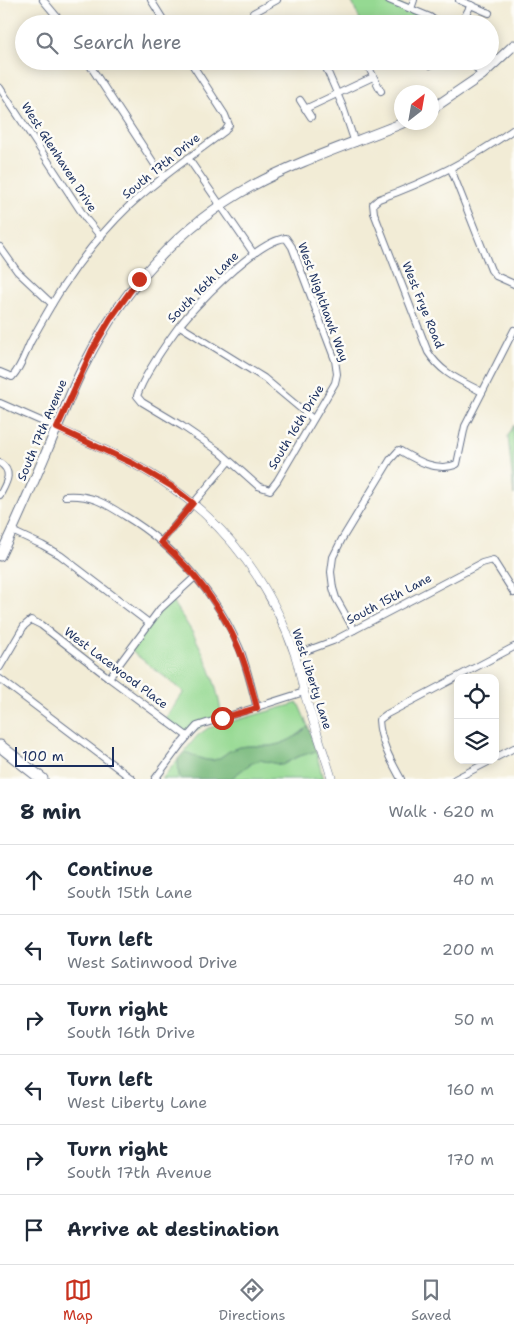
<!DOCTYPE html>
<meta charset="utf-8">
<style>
:root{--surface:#fff;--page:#f6f6f7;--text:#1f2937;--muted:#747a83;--line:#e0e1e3;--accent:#c8321e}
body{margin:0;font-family:"Shantell Sans",sans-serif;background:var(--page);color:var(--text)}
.controls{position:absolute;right:15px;bottom:15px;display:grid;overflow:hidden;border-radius:10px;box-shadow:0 2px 12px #0003}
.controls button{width:45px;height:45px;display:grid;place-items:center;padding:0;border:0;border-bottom:1px solid var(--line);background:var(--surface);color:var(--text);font:25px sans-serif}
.compass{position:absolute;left:394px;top:85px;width:45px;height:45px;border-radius:50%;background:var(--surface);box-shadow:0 2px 12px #0003;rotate:31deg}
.scale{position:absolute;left:15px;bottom:12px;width:99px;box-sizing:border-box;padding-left:5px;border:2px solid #1b2f5e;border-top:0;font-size:14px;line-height:18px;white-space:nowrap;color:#1b2f5e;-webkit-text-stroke:4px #fdfcf7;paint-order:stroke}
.stop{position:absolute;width:15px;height:15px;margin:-11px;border:4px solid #c8321e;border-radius:50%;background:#fff}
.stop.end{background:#c8321e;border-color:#fff;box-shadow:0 1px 5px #0008}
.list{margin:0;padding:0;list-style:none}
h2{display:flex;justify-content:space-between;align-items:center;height:65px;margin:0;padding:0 20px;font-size:21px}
h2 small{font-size:16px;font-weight:400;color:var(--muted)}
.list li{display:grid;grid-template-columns:32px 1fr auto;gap:15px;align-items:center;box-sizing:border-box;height:70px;padding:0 20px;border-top:1px solid var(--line)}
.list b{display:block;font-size:19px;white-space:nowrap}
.list p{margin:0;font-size:16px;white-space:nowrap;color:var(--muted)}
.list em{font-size:16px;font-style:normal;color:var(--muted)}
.icon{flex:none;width:28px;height:28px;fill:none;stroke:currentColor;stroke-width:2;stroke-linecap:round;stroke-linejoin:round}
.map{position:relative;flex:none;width:514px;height:779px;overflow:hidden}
.search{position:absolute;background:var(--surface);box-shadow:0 2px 12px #0003;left:15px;right:15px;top:15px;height:55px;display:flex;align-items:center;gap:12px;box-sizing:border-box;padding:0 18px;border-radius:28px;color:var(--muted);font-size:19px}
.sheet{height:485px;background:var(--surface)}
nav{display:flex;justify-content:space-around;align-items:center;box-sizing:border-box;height:70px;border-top:1px solid var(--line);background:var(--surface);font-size:14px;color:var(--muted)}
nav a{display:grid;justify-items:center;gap:2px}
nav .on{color:var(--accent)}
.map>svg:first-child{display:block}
.green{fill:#95d992;stroke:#588478}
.forest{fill:#78b97c;stroke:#4a746d}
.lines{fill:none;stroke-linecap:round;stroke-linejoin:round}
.minor-casing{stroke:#667188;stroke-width:8}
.tertiary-casing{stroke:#667188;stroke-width:9}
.secondary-casing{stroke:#667188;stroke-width:11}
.motorway-casing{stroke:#667188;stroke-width:13}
.minor{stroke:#fff;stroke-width:6}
.tertiary{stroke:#fff;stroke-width:8}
.secondary{stroke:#fff;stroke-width:9}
.motorway{stroke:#fff;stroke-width:11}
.route{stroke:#c8321e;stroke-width:6}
.labels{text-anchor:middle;stroke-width:5;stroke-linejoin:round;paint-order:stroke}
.street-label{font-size:12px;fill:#1b2f5e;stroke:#fdfcf7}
</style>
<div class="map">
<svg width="514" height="779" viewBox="0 0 514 779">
<rect width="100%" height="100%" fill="#fdfcf7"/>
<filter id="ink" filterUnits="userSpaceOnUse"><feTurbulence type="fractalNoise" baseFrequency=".02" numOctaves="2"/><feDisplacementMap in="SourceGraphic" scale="10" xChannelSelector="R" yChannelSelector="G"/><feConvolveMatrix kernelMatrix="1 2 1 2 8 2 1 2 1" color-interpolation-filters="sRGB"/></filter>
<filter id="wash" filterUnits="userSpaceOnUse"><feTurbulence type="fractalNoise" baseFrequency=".0096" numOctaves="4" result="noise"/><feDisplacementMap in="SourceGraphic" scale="20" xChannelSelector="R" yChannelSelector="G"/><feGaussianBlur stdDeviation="1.12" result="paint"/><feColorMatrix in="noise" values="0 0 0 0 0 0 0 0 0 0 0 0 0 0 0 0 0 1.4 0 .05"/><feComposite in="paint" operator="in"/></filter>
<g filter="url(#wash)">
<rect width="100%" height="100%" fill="#f2ecd6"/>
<g class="green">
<polygon points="351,0 389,0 434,19 429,24 362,24"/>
<polygon points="514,425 514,495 508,436"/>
<path d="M 170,599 C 197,635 216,673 222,718 L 209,722 L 187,736 L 165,719 L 184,692 L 130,650 Z"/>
<path d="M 298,703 L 308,726 C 298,737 284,744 270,746 C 258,747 246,744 234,749 C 227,751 221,759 214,760 C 202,762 194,754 184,752 L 197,736 L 208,728 Z"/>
<polygon points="316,751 323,779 230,779 250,764 260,760 282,765 297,757"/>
<polygon points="178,759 179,775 182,779 162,779"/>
</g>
<path class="forest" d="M 308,726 L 316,751 L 297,757 L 282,765 L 260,760 L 250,764 L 230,779 L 182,779 L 179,775 L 178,759 L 184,752 C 194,754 202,762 214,760 C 221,759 227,751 234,749 C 246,744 258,747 270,746 C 284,744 298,737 308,726 Z"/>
</g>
<g filter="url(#ink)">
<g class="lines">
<g class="minor-casing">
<g id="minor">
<polyline points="43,0 63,24"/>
<polyline points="151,0 166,24"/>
<polyline points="389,0 430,17 439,24"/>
<polyline points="459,0 489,13"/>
<polyline points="411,9 414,0"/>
<polyline points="334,23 334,24"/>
<polyline points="255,24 253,20 253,13 277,0"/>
<polyline points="459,24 464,18 471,5"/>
<polyline points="87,61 163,177"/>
<polyline points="323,61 343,107 355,143"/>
<polyline points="427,61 430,65"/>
<polyline points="470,61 482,75"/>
<polyline points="370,70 381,91"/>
<polyline points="0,88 86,219 101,237"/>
<polyline points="300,100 311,117"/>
<polyline points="305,109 373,77"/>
<polyline points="188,158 254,254"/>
<polyline points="451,169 491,270 496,276 514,284"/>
<path d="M 286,238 L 292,247 L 335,360 L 337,374 L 335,383 L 277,481 L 270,490 L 258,486 L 220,452 L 182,426 L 142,402 L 137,396 C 144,376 161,351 174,333 C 192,308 256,241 286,238 Z"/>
<polyline points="0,247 17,271 52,304"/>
<polyline points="180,326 264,378 313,419"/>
<path d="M 0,372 L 12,377 C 22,366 25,353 31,341 C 41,323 51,305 62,288 C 81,259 104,230 129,206 C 159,178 193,155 225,131 L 229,125 L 225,115 L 190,61"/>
<path d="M 482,392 C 460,380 442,374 428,352 L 374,213 L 373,204 L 379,199 C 427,182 472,159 514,129"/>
<polyline points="0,403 57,428"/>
<path d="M 0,463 C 14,472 6,483 0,495"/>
<path d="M 65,496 C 90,494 105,503 125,516 C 175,546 217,595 240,649 C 247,668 252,688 257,708"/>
<polyline points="12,531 42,545 60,555 149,623"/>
<polyline points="161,542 229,461"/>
<path d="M 354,630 L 336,598 L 333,588 L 331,572 L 333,557 L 342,539 L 390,460 L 399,450 C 416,460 437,473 457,464 L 465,426 L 514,330"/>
<polyline points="295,655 333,641 482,563 493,560 514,593"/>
<polyline points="0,667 24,626 31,620 41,625 109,678 187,736"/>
<polyline points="109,678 160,609 195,577"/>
<polyline points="0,679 132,779"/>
<polyline points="495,758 514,748"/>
<polyline points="155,779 181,744 197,726 304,692"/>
<path d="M 401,779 C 391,761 380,741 379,720 L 387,714 L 514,647"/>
<polyline points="455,779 492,760"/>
</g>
</g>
<g class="tertiary-casing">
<path id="tertiary" d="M 57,428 C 96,446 136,462 171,487 C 229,527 273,588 295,655 C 299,667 301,680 304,692 C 313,721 323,750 332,779"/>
</g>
<g class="secondary-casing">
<g id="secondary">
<polyline points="432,109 482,75 514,45"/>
<path d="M 0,556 C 22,511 41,464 61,418 C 69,399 76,380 86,362 C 123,289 179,226 252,186 C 300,160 354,143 405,122"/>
</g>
</g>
<g class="motorway-casing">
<polyline id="motorway" points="0,746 42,779"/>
</g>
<use href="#minor" class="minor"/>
<use href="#tertiary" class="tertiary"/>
<use href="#secondary" class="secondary"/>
<use href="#motorway" class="motorway"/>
</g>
</g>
<g class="lines" filter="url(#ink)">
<path class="route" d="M 139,279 L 111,318 L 92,350 L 57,428 L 134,464 L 171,486 L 193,503 L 161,542 C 194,571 222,608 239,649 C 247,668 252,688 257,708 L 222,718"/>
</g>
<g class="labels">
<g class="street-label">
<text transform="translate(59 157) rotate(57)" y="4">West Glenhaven Drive</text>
<text transform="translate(161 166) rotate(-39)" y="4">South 17th Drive</text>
<text transform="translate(203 287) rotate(-45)" y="4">South 16th Lane</text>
<text transform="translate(323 302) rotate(70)" y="4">West Nighthawk Way</text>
<text transform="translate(423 305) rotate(68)" y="4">West Frye Road</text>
<text transform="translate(296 427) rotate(-59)" y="4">South 16th Drive</text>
<text transform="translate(42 430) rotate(-67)" y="4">South 17th Avenue</text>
<text transform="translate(389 599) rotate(-28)" y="4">South 15th Lane</text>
<text transform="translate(116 668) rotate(37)" y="4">West Lacewood Place</text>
<text transform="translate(312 679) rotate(72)" y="4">West Liberty Lane</text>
</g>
</g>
</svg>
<div class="controls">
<button><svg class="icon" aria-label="locate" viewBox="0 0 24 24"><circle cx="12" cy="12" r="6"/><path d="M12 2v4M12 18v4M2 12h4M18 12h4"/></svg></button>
<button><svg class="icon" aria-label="layers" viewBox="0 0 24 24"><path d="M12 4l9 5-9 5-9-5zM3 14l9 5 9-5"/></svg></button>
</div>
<svg class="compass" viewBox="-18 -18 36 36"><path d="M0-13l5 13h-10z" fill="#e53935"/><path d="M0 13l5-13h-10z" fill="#747a83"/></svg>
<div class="scale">100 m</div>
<div class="stop" style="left:222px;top:718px"></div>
<div class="stop end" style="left:139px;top:279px"></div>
<div class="search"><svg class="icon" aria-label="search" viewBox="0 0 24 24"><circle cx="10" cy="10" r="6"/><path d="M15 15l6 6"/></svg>Search here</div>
</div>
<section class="sheet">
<h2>8 min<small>Walk · 620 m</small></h2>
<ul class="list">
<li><svg class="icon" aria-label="ahead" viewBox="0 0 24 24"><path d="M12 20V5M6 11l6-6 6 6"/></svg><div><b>Continue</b><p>South 15th Lane</p></div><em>40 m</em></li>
<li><svg class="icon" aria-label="left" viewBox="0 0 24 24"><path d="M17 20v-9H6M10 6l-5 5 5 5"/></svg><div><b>Turn left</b><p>West Satinwood Drive</p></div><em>200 m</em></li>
<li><svg class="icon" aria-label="right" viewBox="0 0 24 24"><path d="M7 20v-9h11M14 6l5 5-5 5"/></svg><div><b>Turn right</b><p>South 16th Drive</p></div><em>50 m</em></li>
<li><svg class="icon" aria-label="left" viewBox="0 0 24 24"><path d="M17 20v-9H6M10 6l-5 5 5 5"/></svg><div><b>Turn left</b><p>West Liberty Lane</p></div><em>160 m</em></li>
<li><svg class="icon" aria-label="right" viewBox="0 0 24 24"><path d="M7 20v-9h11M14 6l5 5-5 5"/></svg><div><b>Turn right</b><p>South 17th Avenue</p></div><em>170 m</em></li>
<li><svg class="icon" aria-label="arrive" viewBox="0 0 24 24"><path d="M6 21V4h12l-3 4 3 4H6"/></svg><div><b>Arrive at destination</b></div></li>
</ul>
</section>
<nav>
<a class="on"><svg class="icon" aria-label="map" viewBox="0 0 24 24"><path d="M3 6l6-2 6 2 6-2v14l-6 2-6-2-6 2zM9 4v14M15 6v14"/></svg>Map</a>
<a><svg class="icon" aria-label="directions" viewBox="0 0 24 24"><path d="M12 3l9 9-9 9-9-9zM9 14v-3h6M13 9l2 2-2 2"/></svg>Directions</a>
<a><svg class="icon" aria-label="saved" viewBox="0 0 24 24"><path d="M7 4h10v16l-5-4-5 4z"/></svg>Saved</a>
</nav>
